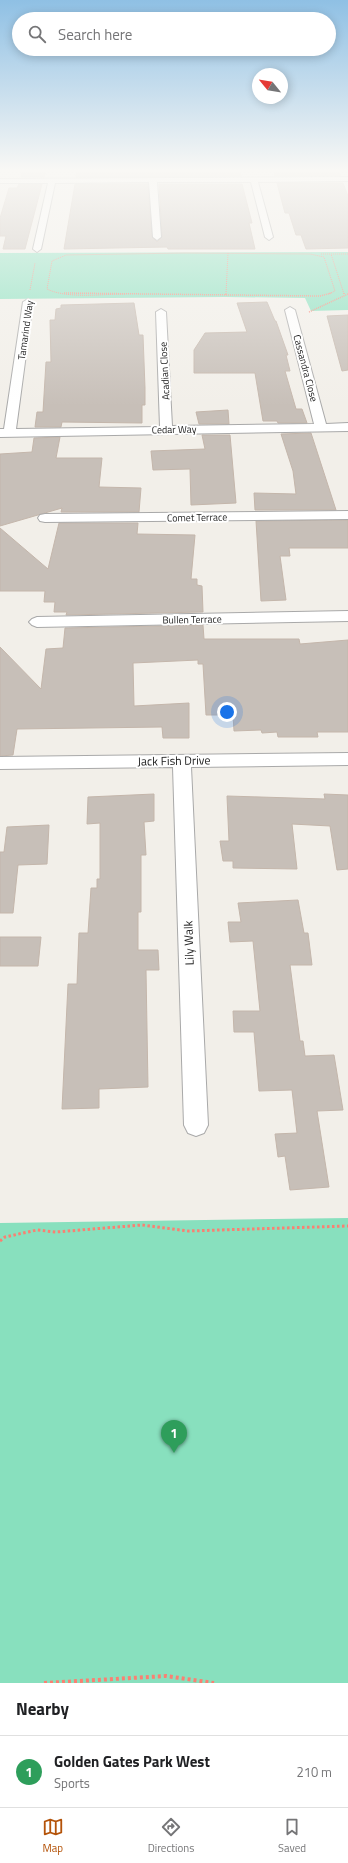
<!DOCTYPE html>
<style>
:root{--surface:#fff;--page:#f6f6f6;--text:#202124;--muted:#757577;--line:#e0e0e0;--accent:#b45309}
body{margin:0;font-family:"Titillium Web",sans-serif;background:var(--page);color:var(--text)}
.compass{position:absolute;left:252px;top:68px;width:36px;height:36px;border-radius:50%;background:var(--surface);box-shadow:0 2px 10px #0003;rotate:300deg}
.you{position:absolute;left:227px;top:712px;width:14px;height:14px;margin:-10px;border:3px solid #fff;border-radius:50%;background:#1a73e8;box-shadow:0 0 0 6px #1a73e833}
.badge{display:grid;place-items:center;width:26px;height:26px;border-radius:50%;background:var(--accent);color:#fff;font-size:13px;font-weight:700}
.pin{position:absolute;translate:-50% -33px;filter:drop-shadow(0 1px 2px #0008)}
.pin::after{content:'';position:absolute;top:21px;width:14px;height:12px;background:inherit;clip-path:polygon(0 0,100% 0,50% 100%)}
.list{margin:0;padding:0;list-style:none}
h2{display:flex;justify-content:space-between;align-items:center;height:52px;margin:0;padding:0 16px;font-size:17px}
h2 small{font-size:13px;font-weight:400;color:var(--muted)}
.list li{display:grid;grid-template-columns:26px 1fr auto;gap:12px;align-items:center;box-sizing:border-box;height:72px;padding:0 16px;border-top:1px solid var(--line)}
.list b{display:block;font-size:15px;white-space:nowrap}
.list p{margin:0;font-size:13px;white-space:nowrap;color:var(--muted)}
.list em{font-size:13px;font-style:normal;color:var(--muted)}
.icon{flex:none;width:22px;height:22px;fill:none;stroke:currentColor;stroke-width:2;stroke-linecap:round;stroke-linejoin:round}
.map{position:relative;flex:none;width:348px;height:1683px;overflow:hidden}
.search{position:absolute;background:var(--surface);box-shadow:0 2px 10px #0003;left:12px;right:12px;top:12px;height:44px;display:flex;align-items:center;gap:10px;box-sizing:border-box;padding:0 14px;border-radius:22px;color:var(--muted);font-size:15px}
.sheet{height:124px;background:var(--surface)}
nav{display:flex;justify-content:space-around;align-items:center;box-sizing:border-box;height:56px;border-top:1px solid var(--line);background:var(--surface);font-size:11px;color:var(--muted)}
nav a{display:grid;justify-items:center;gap:2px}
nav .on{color:var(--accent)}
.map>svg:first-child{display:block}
.pitch{fill:#88e0be}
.building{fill:#c7bfb8;stroke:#c4b6ab}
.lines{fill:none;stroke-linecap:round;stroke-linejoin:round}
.minor-casing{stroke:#a9a9a9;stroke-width:2}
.path-far3{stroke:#fa8072;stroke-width:1;stroke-dasharray:1 1;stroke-linecap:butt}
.path-far2{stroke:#fa8072;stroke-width:1.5;stroke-dasharray:1 1;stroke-linecap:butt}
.path-far1{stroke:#fa8072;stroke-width:3;stroke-dasharray:2.5 2.5;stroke-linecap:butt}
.path{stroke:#fa8072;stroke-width:4;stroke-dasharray:3 3;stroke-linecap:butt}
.minor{fill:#fff;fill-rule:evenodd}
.labels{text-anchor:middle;stroke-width:4;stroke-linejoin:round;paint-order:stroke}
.far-street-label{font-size:10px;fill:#222;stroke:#fff}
.street-label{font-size:12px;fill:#222;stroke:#fff}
</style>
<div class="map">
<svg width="348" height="1683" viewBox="0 0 348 1683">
<rect width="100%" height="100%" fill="#f2efe9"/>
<g class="pitch">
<polygon points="348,252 348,310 311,311 305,298 225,297 0,299 0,253"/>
<polygon points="348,1218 348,1683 0,1683 0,1223"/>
</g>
<g class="building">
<polygon points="23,170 46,170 44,177 21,177"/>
<polygon points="77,170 239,170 241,176 76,177"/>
<polygon points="273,170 338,170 340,176 275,176"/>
<polygon points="277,183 343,183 348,196 348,248 306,249 301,235 296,235 289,213 285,213"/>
<polygon points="19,184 42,184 25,249 3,249 6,236 0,236 0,218 9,188 17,188"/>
<polygon points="75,184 148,184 152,237 157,242 162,237 159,184 242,184 252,223 249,223 255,249 168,249 167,247 64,249"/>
<polygon points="267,302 275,321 276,321 288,355 286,355 290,371 285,371 296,409 302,409 307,423 278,423 277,421 263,421 255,373 194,373 194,350 205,333 247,332 237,303"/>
<polygon points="134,303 139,335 143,335 145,388 145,405 142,405 142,423 62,422 61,427 35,427 37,412 43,412 46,362 51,362 50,320 55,320 56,309 61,308 61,305"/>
<polygon points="348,315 348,370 342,371 327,316"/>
<polygon points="228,410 229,424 199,424 196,412"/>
<polygon points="311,433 336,510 255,510 254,493 296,494 293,471 281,434"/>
<polygon points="202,435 230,435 236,503 191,505 190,469 153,470 151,451 205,449"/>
<polygon points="60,437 56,458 102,458 99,487 141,488 139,512 61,512 62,508 0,526 0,454 32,452 34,438"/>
<polygon points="348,520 348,548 289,548 290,556 280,556 286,600 261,601 256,521"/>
<polygon points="59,523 138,523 137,534 195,535 191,579 197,579 197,585 202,586 203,612 66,615 67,612 54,612 55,602 44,602 45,591 0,591 0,528 48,569"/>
<polygon points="203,625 204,639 299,639 300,644 348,640 348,732 317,732 318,737 278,737 277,732 262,733 261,730 234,731 233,715 206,715 203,664 198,664 198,660 133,663 134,706 189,703 189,738 163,738 162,727 17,729 13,755 0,756 0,647 41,689 46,649 63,648 65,628"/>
<polygon points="154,794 154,821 144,822 146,855 141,855 141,912 138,912 138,950 158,950 159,970 146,970 148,1087 99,1089 99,1108 62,1109 68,984 77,984 79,933 88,933 91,888 97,888 97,879 100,879 100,823 87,824 88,797"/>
<polygon points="324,794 348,795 348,869 337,870 330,826 292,824 297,869 233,868 233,861 223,861 220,841 229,841 227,796 325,799"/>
<polygon points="49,825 47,864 18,865 13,913 0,913 0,852 4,852 7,827"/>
<polygon points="298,900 304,933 308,933 312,965 290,965 300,1041 303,1041 305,1056 334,1055 343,1110 317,1111 329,1187 290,1190 285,1156 278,1157 275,1134 297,1133 292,1090 259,1091 254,1032 234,1032 233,1011 260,1011 253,941 230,942 228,922 241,922 238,903"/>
<polygon points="0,937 41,937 38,966 0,966"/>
</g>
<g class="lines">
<g class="minor-casing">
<g id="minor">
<polygon points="348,177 348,181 258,182 273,237 269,240 265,237 251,182 157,182 161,237 157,240 153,237 149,182 55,183 41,249 37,252 33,249 48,183 0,183 0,179"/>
<polygon points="28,299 33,302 16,429 160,427 156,312 161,309 166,312 172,426 314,424 285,310 290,307 295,310 326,424 348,423 348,431 0,437 0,429 4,429 23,302"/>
<polygon points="348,511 348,519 45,522 40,521 38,518 40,515 45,514"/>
<polygon points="348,611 348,621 37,627 32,625 29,622 32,619 37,617"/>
<polygon points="348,753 348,765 191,767 208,1125 204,1133 196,1136 188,1133 184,1125 173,767 0,769 0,757"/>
</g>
</g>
<g class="path-far3">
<polyline points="321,254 331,254"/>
<polyline points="30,290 35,263"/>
<path d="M 125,294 C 103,294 67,299 47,289 L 52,261 L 66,255 L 185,253 L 310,254 L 324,257 L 335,291 L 328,294"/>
<polyline points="226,294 228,253"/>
<polyline points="344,294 331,254 348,254"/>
</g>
<g class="path-far2">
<polyline points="64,293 320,296 332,293"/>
<polyline points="344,293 344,295"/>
<polyline points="226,295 226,293"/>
<polyline points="309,312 348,294"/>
</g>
<polyline class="path-far1" points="0,1241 5,1237 37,1230 56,1232 142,1225 188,1231 348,1226"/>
<polyline class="path" points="44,1683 166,1676 214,1683"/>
<use href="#minor" class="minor"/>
</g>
<linearGradient id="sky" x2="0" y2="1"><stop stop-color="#8fc0e4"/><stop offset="0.42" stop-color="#f9f8f5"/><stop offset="1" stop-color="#f9f8f5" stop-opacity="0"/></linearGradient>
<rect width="348" height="406" fill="url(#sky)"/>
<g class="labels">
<g class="far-street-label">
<text transform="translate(25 330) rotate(-82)" y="4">Tamarind Way</text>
<text transform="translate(306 368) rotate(75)" y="4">Cassandra Close</text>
<text transform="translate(164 371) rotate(-93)" y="4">Acadian Close</text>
<text transform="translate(174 429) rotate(-1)" y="4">Cedar Way</text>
<text transform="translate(197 517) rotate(-1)" y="4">Comet Terrace</text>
<text transform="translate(192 619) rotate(-1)" y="4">Bullen Terrace</text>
</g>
<g class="street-label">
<text transform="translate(174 761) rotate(-1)" y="4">Jack Fish Drive</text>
<text transform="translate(189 943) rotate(-92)" y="4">Lily Walk</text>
</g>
</g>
</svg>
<svg class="compass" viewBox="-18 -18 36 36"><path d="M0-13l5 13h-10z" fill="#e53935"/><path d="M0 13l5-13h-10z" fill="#757577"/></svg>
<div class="you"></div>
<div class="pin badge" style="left:174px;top:1453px;background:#2e9e5b">1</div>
<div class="search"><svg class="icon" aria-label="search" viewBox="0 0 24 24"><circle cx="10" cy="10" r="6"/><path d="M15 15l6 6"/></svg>Search here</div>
</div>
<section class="sheet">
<h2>Nearby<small></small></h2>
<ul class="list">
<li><span class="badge" style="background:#2e9e5b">1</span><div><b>Golden Gates Park West</b><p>Sports</p></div><em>210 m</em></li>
</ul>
</section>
<nav>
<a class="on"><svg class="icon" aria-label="map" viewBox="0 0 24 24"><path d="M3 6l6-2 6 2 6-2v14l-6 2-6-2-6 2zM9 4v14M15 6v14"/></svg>Map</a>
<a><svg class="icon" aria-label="directions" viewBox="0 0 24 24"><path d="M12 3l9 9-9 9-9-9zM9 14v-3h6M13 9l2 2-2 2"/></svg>Directions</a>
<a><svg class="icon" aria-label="saved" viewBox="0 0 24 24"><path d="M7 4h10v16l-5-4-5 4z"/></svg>Saved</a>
</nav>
